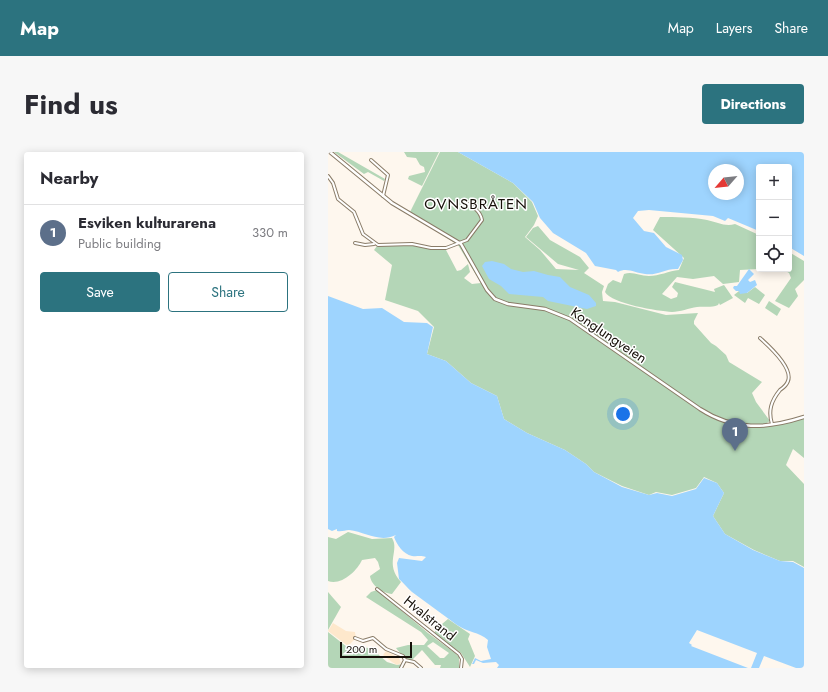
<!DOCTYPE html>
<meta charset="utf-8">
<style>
:root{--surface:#fff;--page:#f7f7f7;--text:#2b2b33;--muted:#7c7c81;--line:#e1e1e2;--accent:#2c737f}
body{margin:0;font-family:Jost,sans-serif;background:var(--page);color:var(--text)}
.controls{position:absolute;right:12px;top:12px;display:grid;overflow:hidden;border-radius:4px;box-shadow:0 2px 10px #0003}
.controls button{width:36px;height:36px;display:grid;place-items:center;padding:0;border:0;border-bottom:1px solid var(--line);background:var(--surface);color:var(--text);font:20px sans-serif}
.compass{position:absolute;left:380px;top:12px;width:36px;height:36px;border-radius:50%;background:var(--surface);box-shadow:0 2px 10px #0003;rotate:242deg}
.scale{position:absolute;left:12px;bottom:10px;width:72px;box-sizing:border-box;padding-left:4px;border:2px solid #150f08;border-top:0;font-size:11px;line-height:14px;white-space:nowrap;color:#150f08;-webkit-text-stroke:3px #fff;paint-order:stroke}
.you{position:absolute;left:295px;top:262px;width:14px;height:14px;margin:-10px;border:3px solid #fff;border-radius:50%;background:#1a73e8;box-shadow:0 0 0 6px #1a73e833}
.badge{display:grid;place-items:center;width:26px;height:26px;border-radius:50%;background:var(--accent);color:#fff;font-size:13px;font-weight:700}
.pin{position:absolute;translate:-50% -33px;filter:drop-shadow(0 1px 2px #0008)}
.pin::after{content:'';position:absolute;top:21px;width:14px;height:12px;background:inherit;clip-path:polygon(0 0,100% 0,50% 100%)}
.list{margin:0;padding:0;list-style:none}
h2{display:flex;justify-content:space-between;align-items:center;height:52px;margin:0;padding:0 16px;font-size:17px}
h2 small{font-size:13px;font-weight:400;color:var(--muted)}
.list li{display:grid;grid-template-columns:26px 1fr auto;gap:12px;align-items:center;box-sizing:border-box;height:56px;padding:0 16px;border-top:1px solid var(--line)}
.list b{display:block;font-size:15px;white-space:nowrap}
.list p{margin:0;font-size:13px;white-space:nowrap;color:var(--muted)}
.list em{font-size:13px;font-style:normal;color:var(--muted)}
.actions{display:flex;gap:8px;padding:12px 16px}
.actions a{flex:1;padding:9px 0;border:1px solid var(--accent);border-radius:4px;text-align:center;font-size:14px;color:var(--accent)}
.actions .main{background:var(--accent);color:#fff}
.icon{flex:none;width:22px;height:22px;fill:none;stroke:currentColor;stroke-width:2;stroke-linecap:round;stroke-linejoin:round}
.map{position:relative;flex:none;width:476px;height:516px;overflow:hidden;border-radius:4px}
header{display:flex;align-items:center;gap:24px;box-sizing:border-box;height:56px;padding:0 20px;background:var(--accent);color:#fff}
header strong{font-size:19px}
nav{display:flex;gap:22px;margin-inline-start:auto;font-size:14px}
.intro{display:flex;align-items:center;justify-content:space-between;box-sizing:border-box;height:96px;padding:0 24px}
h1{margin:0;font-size:28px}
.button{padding:10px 18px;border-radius:4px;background:var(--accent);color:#fff;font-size:14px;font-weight:700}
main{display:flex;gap:24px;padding:0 24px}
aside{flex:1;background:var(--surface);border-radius:4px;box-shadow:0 2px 10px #0003}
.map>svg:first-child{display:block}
.built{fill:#fee8cc}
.green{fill:#b4d6b7;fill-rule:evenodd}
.water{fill:#9ed4fe;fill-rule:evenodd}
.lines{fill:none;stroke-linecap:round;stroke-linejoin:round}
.minor-casing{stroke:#8a7c68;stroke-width:4}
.tertiary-casing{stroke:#8a7c68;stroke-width:4.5}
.minor{stroke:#fff;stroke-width:2}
.tertiary{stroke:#fff;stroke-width:2.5}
.labels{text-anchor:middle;stroke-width:3;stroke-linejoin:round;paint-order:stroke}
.street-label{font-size:14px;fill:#150f08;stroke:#fff}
.neighbourhood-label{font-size:15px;letter-spacing:1px;fill:#150f08;stroke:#fff}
</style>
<header>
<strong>Map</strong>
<nav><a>Map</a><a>Layers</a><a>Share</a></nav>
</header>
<div class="intro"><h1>Find us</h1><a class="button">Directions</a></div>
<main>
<aside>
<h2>Nearby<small></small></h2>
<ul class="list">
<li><span class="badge" style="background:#5c6f8a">1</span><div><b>Esviken kulturarena</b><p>Public building</p></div><em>330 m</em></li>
</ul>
<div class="actions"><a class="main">Save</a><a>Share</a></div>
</aside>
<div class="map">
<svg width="476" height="516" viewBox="0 0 476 516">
<rect width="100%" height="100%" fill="#fef7ee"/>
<g class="built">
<polygon points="5,471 18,479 27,480 28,486 20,494 0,479"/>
<polygon points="58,499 71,506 73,511 69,513 64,510 55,503"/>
</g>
<g class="green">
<polygon points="6,0 10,0 57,27 56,29 40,20 36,22"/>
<polygon points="76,0 111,0 94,34 80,27 81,24 97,20 96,15 92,13 88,6 79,5"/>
<path d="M 112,0 L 130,0 L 185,31 L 204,50 L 210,64 L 206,73 L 197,85 L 212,98 L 228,117 L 251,118 L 230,112 L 198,85 L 205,76 L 210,74 L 222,88 L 252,105 L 261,116 L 256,121 L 276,134 L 274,140 L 275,149 L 287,150 L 338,163 L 370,161 L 366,169 L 366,172 L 383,191 L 388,194 L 398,203 L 401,210 L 434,230 L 424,241 L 428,250 L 442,269 L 437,272 L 453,270 L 476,264 L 476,306 L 465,297 L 458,313 L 476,332 L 476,415 L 465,409 L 452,409 L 426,398 L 397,382 L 385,364 L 396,341 L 389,331 L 376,325 L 368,336 L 344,343 L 328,340 L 321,343 L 294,334 L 266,320 L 258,312 L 237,298 L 199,281 L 176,267 L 169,244 L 143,231 L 118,209 L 99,202 L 106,175 L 90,159 L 57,148 L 64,113 L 46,98 L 49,94 C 61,93 74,91 86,93 C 97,94 107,97 118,98 L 129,119 L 133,118 L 140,112 L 142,120 L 136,126 L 144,132 L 153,131 L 130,93 L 81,62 Z"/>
<path d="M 332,65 C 348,65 364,65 379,68 C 389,70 397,75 407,72 L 431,83 L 431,117 L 412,118 L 411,130 L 395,132 L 386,124 L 365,127 L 349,125 L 334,142 L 343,147 L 349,145 L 350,141 L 344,135 L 347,130 C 360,133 374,137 387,140 L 386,137 L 396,133 L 405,146 L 392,153 L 391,151 L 390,153 C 383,156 376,154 369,155 C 361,156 352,160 344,160 C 330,159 284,152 277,140 L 280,132 L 285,128 L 293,131 L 296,122 C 305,119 311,124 321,124 C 331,124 341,119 351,118 L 356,106 L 325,78 Z"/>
<polygon points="461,100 476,109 476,128 467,137 470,144 461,156 447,149 463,126 461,121 454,117 461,117"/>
<polygon points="427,135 437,143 431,152 420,146 417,151 406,143 411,139 419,141"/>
<polygon points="441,149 453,157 449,164 437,156"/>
<path d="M 20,380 L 44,387 L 64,386 C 72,399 56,411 73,430 L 64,442 C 54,441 43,433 42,424 L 52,417 L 50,410 L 47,406 L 34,408 C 29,419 13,434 0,429 L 0,385 L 8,387 Z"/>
<path d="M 49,438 L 100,481 L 127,501 L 131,505 L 131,516 L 112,516 L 113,513 L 107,513 L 94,498 L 84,508 L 80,507 L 74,516 L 0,516 L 0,480 L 19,495 L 43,496 L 59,510 L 69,513 L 75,512 C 78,506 72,501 68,496 L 80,493 L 96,493 L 100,488 L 93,480 L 38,445 L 43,440 ZM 105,490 L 121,501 L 116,506 L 112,506 L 99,494 Z"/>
<polygon points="0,440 13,455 0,478"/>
<polygon points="120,467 142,482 140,487 147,504 142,515 133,501 106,482 108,477"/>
</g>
<g class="water">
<path d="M 130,0 L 476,0 L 476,104 L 461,95 L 461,15 L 431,15 L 431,79 L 400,66 L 397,69 L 385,64 L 321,58 L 310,59 L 305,66 L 316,79 L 326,81 L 338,95 L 354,103 L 355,108 L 350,117 C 338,116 329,124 317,122 C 307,121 299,115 290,120 L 288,118 L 267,114 L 258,101 L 225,81 L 212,66 L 205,50 L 185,31 ZM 386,18 L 410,18 L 410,42 L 386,42 Z"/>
<polygon points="164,109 176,112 183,117 195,120 206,119 220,123 232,125 242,135 261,143 268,151 268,154 259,157 220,149 215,145 181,142 173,134 161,127 154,114 157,110"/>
<polygon points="421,117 426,122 420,128 422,130 427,128 429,133 419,141 412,142 411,139 408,139 405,136 406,134 409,134"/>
<path d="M 0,144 L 35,157 L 54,156 L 76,170 L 99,171 L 105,175 L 99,202 L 118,209 L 143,231 L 169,244 L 176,267 L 199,281 L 237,298 L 258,312 L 266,320 L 294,335 L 321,343 L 329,341 L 344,344 L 368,337 L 376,326 L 389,331 L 396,341 L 385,364 L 397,382 L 425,398 L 452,409 L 465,410 L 476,416 L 476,516 L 468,516 L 436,504 L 431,516 L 423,516 L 429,501 L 369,478 L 361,491 L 364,493 L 363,494 L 420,516 L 169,516 L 171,513 L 168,510 L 155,511 L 148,508 L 146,512 L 144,512 L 147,506 L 153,509 L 163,507 L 159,495 L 160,488 C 151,480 139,480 129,473 C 114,462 99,451 84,440 C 79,436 76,431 71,427 L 69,411 L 71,406 L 94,409 L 98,405 C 92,403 89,405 84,404 C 75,402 69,393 66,385 L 68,383 C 51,391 38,380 21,378 C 17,378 14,380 9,379 L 9,377 L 4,379 L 0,377 Z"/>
</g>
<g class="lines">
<g class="minor-casing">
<g id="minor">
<polyline points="43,8 60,23 55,44"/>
<path d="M 0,24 L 5,31 L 10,47 L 26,60 L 35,82 L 50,93 L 84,92 L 103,96 L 118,96 L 139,88 L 154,68 C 152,58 144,54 135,49"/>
<polyline points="27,91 37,93 46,92"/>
<path d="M 432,186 C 441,194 465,216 460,229 C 459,232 455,236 452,238 C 443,249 440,259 444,272"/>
<polyline points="49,437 131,502 134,507 133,516"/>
<polyline points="27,486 35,489 45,486 58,497 75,504 77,508 73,516"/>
<polyline points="77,508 86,510 93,516"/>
</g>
</g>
<g class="tertiary-casing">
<path id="tertiary" d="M 2,0 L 64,51 L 133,92 L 159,138 L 167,147 L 180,152 L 217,157 L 242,167 L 372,257 C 406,279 439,277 476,265"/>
</g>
<use href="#minor" class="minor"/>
<use href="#tertiary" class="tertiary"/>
</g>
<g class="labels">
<g class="street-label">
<text transform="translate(281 183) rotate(34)" y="5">Konglungveien</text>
<text transform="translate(102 466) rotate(39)" y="5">Hvalstrand</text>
</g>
<g class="neighbourhood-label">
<text x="148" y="57">OVNSBRÅTEN</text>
</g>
</g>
</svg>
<div class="controls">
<button>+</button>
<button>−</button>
<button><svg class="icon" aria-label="locate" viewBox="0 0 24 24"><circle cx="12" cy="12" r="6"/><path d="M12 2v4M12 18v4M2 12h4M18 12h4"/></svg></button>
</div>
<svg class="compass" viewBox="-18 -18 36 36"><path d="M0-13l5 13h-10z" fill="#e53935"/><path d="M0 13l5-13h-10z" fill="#7c7c81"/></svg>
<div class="scale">200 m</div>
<div class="you"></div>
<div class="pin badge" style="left:407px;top:299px;background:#5c6f8a">1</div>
</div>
</main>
